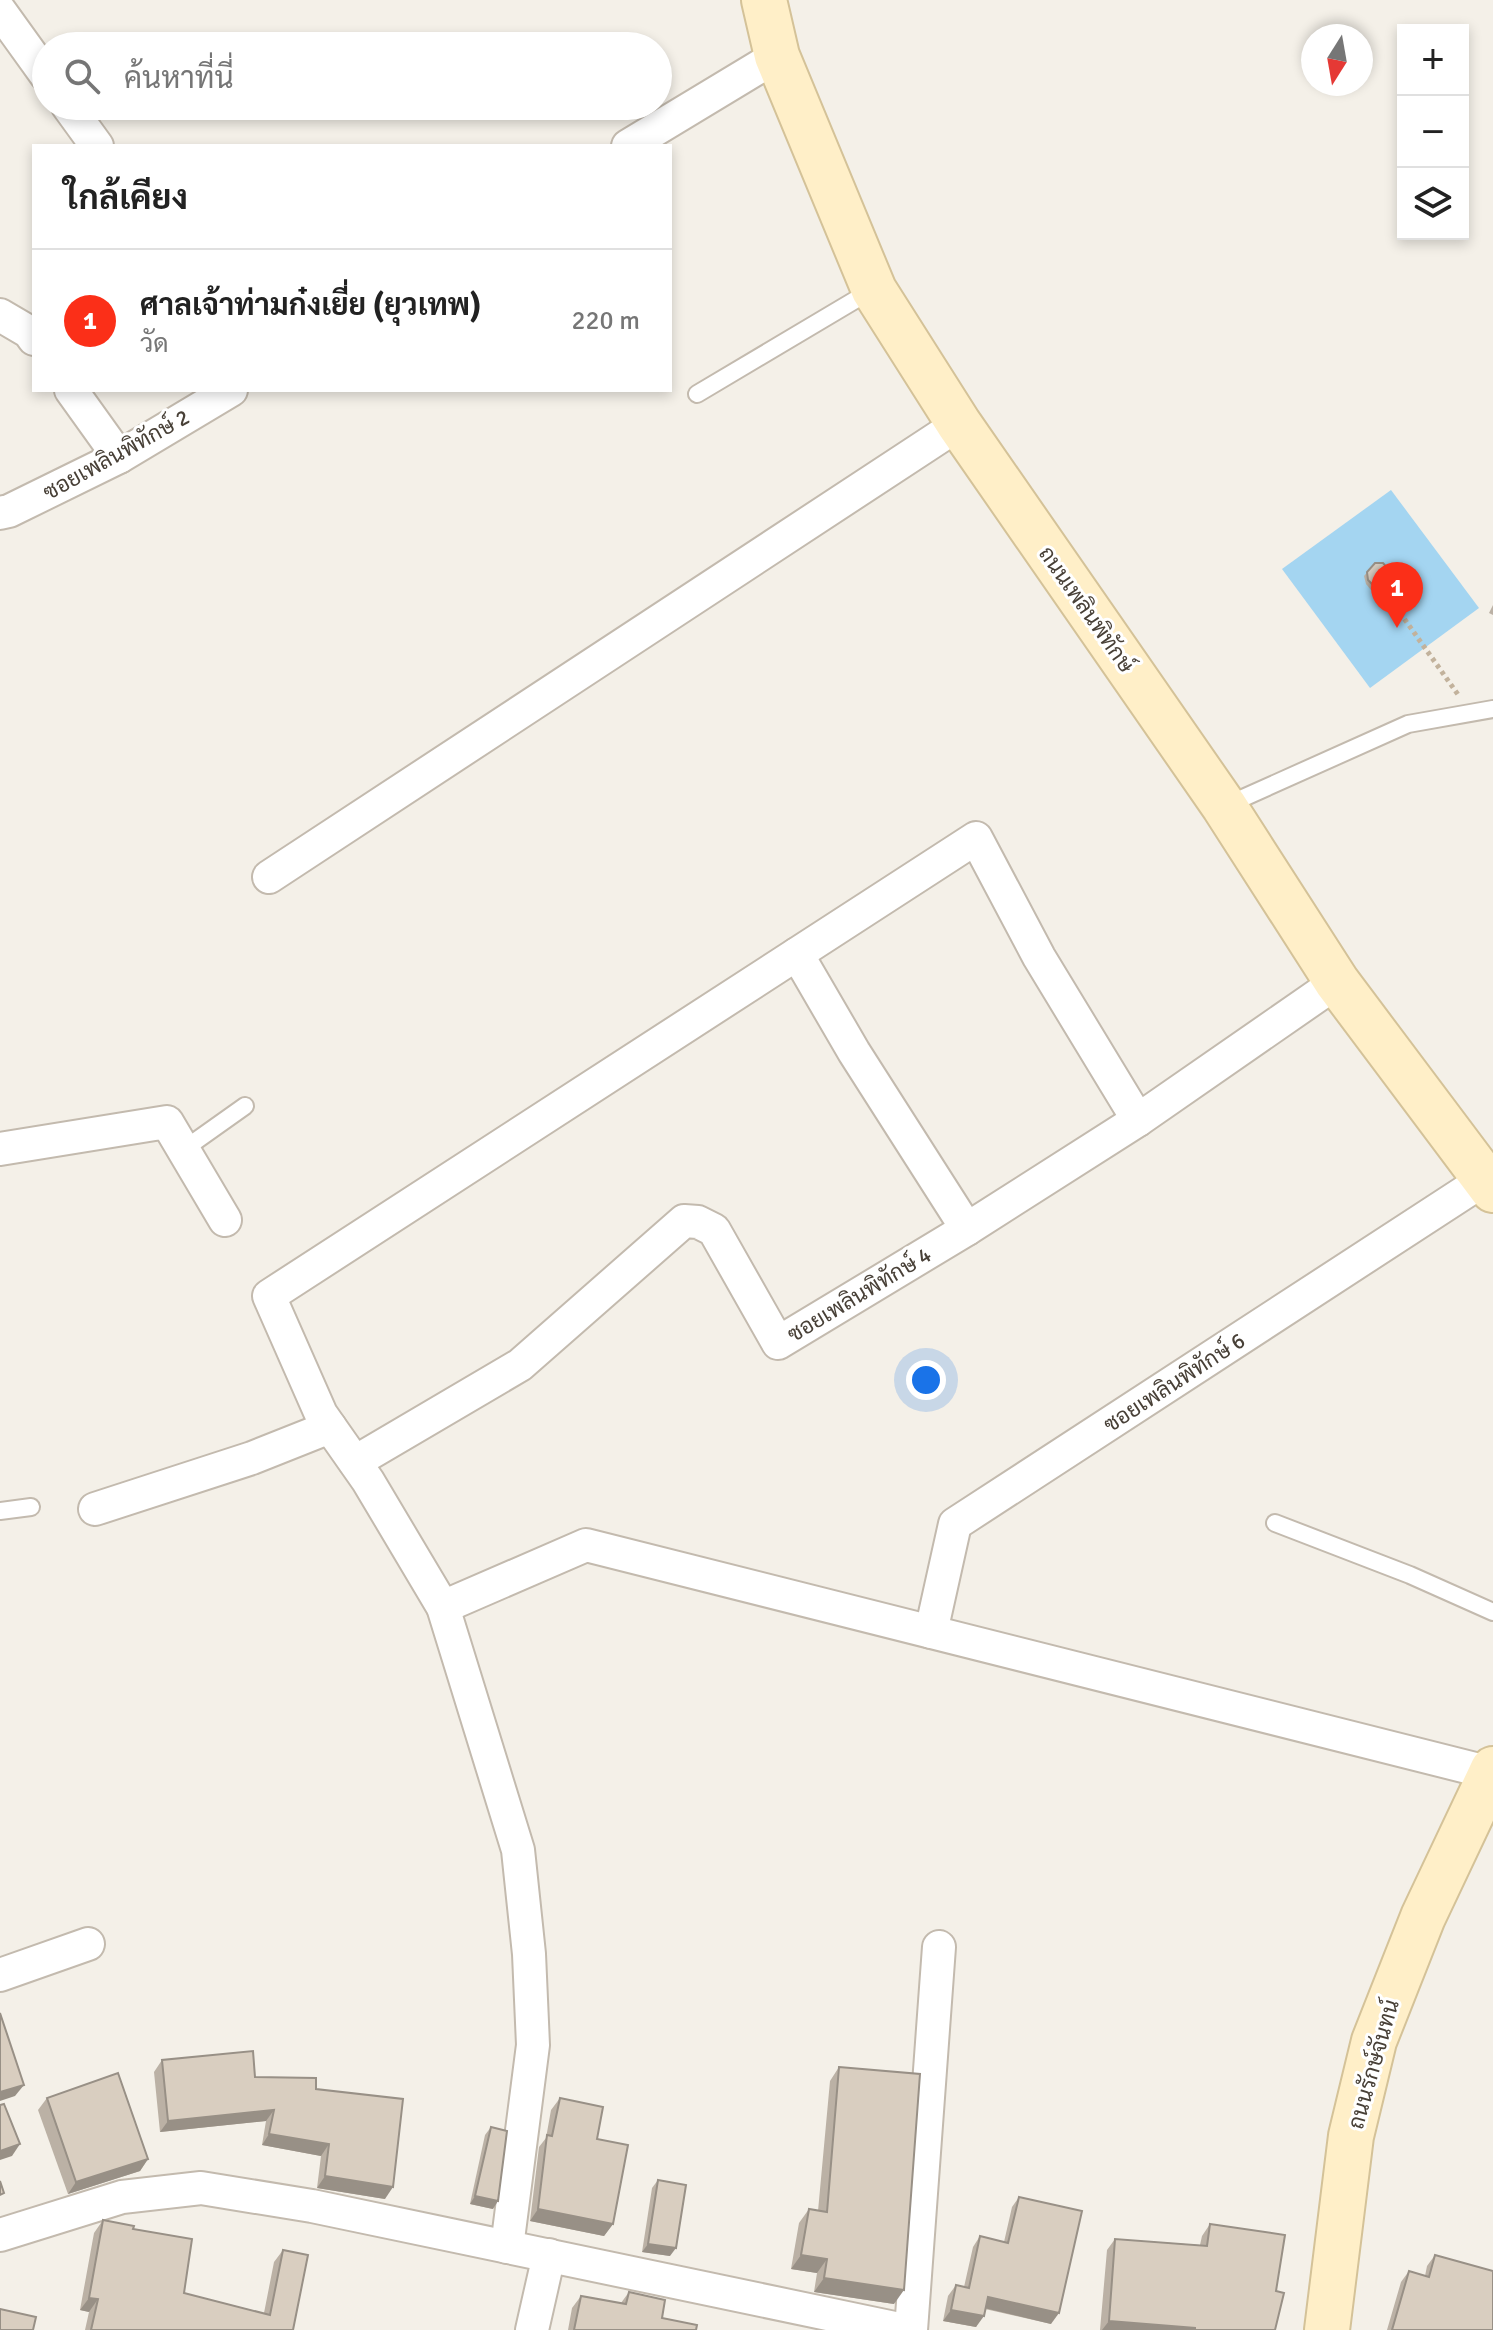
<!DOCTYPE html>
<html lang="th">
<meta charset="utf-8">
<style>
:root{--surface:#fff;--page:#f2f2f2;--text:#222;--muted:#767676;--line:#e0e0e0;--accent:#fb2f18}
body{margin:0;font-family:Signika,Sarabun,sans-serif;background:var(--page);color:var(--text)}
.controls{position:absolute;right:24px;top:24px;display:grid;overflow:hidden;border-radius:0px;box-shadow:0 4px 12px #0003}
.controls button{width:72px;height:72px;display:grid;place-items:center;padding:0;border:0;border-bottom:2px solid var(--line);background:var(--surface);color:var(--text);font:40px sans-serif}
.compass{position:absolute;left:1301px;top:24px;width:72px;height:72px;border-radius:50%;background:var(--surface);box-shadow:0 4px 12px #0003;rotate:191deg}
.you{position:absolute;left:926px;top:1380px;width:28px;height:28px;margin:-20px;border:6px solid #fff;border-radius:50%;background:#1a73e8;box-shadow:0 0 0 12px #1a73e833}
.badge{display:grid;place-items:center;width:52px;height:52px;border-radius:50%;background:var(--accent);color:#fff;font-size:26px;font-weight:700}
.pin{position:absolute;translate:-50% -66px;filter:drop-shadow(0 2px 4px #0008)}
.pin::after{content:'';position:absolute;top:42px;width:28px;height:24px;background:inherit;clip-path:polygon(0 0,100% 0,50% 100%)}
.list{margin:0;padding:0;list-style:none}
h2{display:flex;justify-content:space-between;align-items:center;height:104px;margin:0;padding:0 32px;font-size:34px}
h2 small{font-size:26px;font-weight:400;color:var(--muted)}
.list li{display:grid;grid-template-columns:52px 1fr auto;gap:24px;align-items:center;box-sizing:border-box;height:144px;padding:0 32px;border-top:2px solid var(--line)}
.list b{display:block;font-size:30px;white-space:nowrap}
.list p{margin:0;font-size:26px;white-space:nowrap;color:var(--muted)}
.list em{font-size:26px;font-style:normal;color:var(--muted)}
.icon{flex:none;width:44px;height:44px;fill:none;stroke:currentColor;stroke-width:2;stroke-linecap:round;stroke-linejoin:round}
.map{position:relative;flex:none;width:1493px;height:2330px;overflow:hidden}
.search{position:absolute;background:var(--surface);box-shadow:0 4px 12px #0003;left:32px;top:32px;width:640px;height:88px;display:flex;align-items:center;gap:20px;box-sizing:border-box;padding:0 28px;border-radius:44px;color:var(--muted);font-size:30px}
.panel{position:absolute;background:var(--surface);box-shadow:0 4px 12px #0003;left:32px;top:144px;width:640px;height:248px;border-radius:0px}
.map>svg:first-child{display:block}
.water{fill:#a4d5f1}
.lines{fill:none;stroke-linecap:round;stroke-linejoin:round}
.service-casing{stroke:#c3baae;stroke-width:20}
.minor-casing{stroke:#c3baae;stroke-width:36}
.secondary-casing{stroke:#d4c298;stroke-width:48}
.path{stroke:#c2b29c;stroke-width:5;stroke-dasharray:4 4;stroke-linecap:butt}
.service{stroke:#fff;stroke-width:16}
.minor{stroke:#fff;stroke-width:32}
.secondary{stroke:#ffefc8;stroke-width:44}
.wall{fill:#bbb1a5}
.shaded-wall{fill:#989086}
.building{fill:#d9cec0;stroke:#989086;stroke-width:2}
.labels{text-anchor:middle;stroke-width:6;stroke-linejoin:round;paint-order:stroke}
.street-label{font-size:22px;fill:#484037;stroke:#fff}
</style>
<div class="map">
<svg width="1493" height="2330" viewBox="0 0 1493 2330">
<rect width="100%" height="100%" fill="#f4f0e8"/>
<polygon class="water" points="1391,490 1479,608 1370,688 1282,569"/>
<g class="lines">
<g class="service-casing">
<g id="service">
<polyline points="697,394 872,290"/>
<polyline points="1225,806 1408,724 1493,709"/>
<polyline points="183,1150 245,1106"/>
<polyline points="0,1511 31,1507"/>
<polyline points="1275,1523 1410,1575 1493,1612"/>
</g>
</g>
<g class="minor-casing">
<g id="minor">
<polyline points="0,11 46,75"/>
<polyline points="68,106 97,146"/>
<polyline points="628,146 777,56"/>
<polyline points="0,315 29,332 34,339"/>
<polyline points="71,390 119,457"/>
<polyline points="0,513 9,511 119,457 231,390"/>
<polyline points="269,877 959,424"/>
<polyline points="797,954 854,1052 967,1229"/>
<polyline points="0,1149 167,1122 225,1220"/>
<polyline points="355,1462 520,1365 684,1221 698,1222 714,1230 778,1343 967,1229 1138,1120 1337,982"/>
<polyline points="95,1509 252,1458 330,1427"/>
<polyline points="443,1607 586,1545 1491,1773"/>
<polyline points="931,1632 955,1524 1485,1179"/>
<polyline points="0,1975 88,1944"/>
<polyline points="0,2235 122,2197 201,2188 312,2206 904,2330"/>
<polyline points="507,2247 533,2045 529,1954 518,1850 443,1607 368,1481 321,1414 269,1296 976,838 1039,957 1138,1120"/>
<polyline points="532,2330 549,2255"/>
<polyline points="911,2330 939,1947"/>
</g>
</g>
<g class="secondary-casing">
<g id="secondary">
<polyline points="764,0 777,56 874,290 959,424 1224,806 1337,982 1493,1190"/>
<polyline points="1327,2330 1351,2136 1374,2041 1423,1917 1493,1769"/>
</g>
</g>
<polyline class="path" points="1386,593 1459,696"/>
<use href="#service" class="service"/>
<use href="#minor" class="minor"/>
<use href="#secondary" class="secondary"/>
</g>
<g class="wall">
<polygon points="1375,563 1386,587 1379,591 1371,590 1366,584 1364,576"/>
<polygon points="1493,605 1493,615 1489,613"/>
<polygon points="162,2060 316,2089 385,2199 317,2188 321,2156 262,2145 266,2121 160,2132 154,2072"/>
<polygon points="839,2067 894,2304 814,2292 817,2273 791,2269 799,2223 809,2209 818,2211 830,2081"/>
<polygon points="47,2098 148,2159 140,2171 68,2194 38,2110"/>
<polygon points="560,2098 597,2139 613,2224 604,2236 530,2221 539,2147 546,2138 551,2110"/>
<polygon points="491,2127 493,2209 470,2204 485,2135"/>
<polygon points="658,2180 670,2256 642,2252 652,2188"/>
<polygon points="1019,2197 1051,2324 985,2309 976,2327 943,2321 948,2296 956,2285 964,2287 973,2247 980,2236 1004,2242 1012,2207"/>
<polygon points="103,2220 133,2229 184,2293 264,2313 274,2262 283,2250 293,2330 85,2330 89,2312 80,2310 94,2233"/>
<polygon points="1210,2224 1276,2291 1275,2330 1100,2330 1107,2250 1115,2239 1200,2245 1202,2236"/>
<polygon points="1435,2255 1492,2279 1493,2330 1387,2330 1401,2282 1409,2271 1425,2276 1427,2266"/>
<polygon points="629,2292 662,2318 696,2330 568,2330 572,2308 581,2296 621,2303"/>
</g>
<g class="shaded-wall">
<polygon points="1389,583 1386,587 1379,591 1371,590 1374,586"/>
<polygon points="24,2085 15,2096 0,2101 0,2092"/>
<polygon points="274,2110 266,2121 160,2132 168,2121"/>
<polygon points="269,2134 329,2144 321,2156 262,2145"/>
<polygon points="20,2144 12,2156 0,2160 0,2151"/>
<polygon points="148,2159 140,2171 68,2194 76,2182"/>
<polygon points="325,2176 393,2187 385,2199 317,2188"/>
<polygon points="475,2196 498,2201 493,2209 470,2204"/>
<polygon points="538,2209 613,2224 604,2236 530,2221"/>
<polygon points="648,2244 676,2248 670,2256 642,2252"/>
<polygon points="801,2255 827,2259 817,2273 791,2269"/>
<polygon points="824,2278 904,2290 894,2304 814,2292"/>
<polygon points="988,2297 1059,2313 1051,2324 980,2307"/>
<polygon points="89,2298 98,2299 89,2312 80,2310"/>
<polygon points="951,2310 984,2316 976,2327 943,2321"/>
<polygon points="1109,2321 1195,2328 1194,2330 1102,2330"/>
</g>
<g class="building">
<polygon points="1375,563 1383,563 1391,572 1389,583 1382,587 1374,586 1368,580 1367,572"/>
<polygon points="0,2013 24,2085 0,2092"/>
<polygon points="253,2051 255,2077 316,2078 316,2089 403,2099 393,2187 325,2176 329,2144 269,2134 274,2110 168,2121 162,2060"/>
<polygon points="839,2067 920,2074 904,2290 824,2278 827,2259 801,2255 809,2209 827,2212"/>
<polygon points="118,2073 148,2159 76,2182 47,2098"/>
<polygon points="560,2098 603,2107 597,2139 628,2145 613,2224 538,2209 547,2135 552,2136"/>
<polygon points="4,2104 20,2144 0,2151 0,2105"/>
<polygon points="491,2127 507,2131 498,2201 475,2196"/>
<polygon points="658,2180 686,2185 676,2248 648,2244"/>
<polygon points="0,2181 4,2193 0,2195"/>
<polygon points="1019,2197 1082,2211 1059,2313 988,2297 984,2316 951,2310 956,2285 969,2288 980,2236 1008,2243"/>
<polygon points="103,2220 134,2226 133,2229 192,2239 184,2293 270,2315 283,2250 308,2255 293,2330 91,2330 98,2299 89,2298"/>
<polygon points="1210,2224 1285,2235 1276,2291 1284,2293 1275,2330 1195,2330 1195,2328 1109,2321 1115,2239 1207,2246"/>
<polygon points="1435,2255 1493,2271 1493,2330 1392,2330 1409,2271 1429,2277"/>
<polygon points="629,2292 665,2300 662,2318 697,2325 696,2330 574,2330 581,2296 626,2304"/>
<polygon points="0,2309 36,2317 33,2330 0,2330"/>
</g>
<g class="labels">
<g class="street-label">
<text transform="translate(116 454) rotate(-29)" y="8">ซอยเพลินพิทักษ์ 2</text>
<text transform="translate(1087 609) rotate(55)" y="8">ถนนเพลินพิทักษ์</text>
<text transform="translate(859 1294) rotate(-31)" y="8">ซอยเพลินพิทักษ์ 4</text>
<text transform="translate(1174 1382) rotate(-33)" y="8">ซอยเพลินพิทักษ์ 6</text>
<text transform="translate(1373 2064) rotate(-74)" y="8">ถนนรักษ์จันทน์</text>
</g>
</g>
</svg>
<div class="controls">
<button>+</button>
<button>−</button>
<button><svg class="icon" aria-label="layers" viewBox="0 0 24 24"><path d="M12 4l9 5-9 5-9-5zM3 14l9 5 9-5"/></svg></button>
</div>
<svg class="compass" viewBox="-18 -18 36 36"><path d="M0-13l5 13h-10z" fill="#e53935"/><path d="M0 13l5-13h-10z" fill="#767676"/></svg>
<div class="you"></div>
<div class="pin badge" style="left:1397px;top:628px">1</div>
<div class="search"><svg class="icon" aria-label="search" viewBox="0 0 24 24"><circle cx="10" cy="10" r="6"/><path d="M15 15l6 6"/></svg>ค้นหาที่นี่</div>
<section class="panel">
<h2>ใกล้เคียง<small></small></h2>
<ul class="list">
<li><span class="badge">1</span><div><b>ศาลเจ้าท่ามก๋งเยี่ย (ยุวเทพ)</b><p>วัด</p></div><em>220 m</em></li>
</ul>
</section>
</div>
